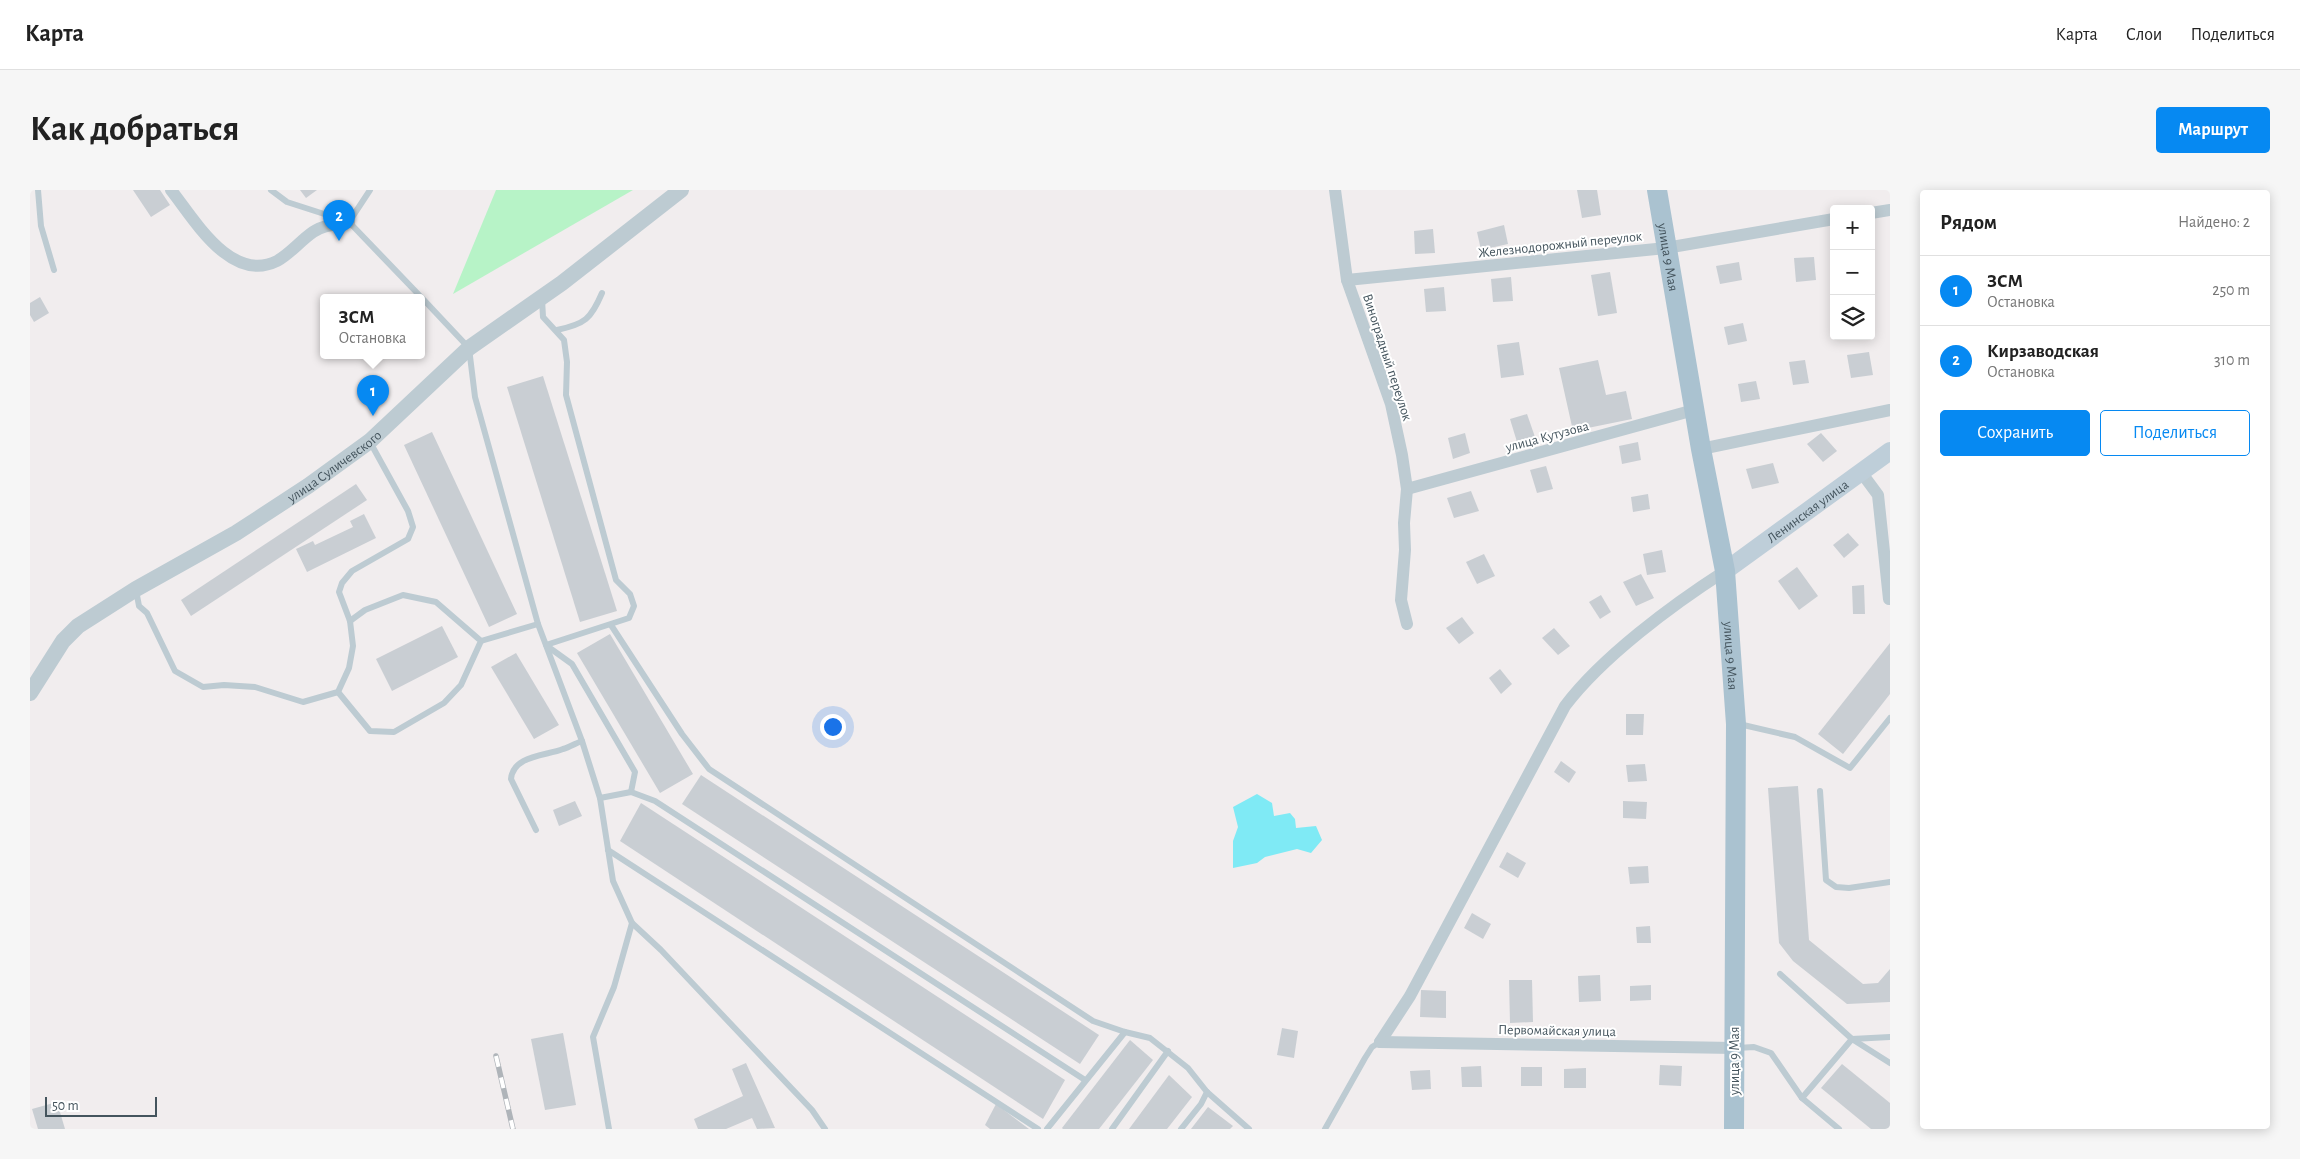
<!DOCTYPE html>
<html lang="ru">
<meta charset="utf-8">
<style>
:root{--surface:#fff;--page:#f6f6f6;--text:#222;--muted:#767676;--line:#e0e0e0;--accent:#0689f2}
body{margin:0;font-family:"Alegreya Sans",sans-serif;background:var(--page);color:var(--text)}
.controls{position:absolute;right:15px;top:15px;display:grid;overflow:hidden;border-radius:5px;box-shadow:0 2px 12px #0003}
.controls button{width:45px;height:45px;display:grid;place-items:center;padding:0;border:0;border-bottom:1px solid var(--line);background:var(--surface);color:var(--text);font:25px sans-serif}
.scale{position:absolute;left:15px;bottom:12px;width:112px;box-sizing:border-box;padding-left:5px;border:2px solid #44545d;border-top:0;font-size:14px;line-height:18px;white-space:nowrap;color:#44545d;-webkit-text-stroke:4px #fff;paint-order:stroke}
.you{position:absolute;left:802px;top:536px;width:18px;height:18px;margin:-12px;border:4px solid #fff;border-radius:50%;background:#1a73e8;box-shadow:0 0 0 8px #1a73e833}
.badge{display:grid;place-items:center;width:32px;height:32px;border-radius:50%;background:var(--accent);color:#fff;font-size:16px;font-weight:700}
.pin{position:absolute;translate:-50% -41px;filter:drop-shadow(0 1px 2px #0008)}
.pin::after{content:'';position:absolute;top:26px;width:18px;height:15px;background:inherit;clip-path:polygon(0 0,100% 0,50% 100%)}
.popup{position:absolute;left:290px;top:104px;width:105px;height:65px;box-sizing:border-box;display:grid;place-content:center;border-radius:5px;background:var(--surface);filter:drop-shadow(0 1px 4px #0005);font-size:16px;white-space:nowrap;color:var(--muted)}
.popup b{font-size:19px;color:var(--text)}
.popup::after{content:'';position:absolute;left:50%;top:100%;margin-left:-10px;border:10px solid transparent;border-top-color:var(--surface)}
.list{margin:0;padding:0;list-style:none}
h2{display:flex;justify-content:space-between;align-items:center;height:65px;margin:0;padding:0 20px;font-size:21px}
h2 small{font-size:16px;font-weight:400;color:var(--muted)}
.list li{display:grid;grid-template-columns:32px 1fr auto;gap:15px;align-items:center;box-sizing:border-box;height:70px;padding:0 20px;border-top:1px solid var(--line)}
.list b{display:block;font-size:19px;white-space:nowrap}
.list p{margin:0;font-size:16px;white-space:nowrap;color:var(--muted)}
.list em{font-size:16px;font-style:normal;color:var(--muted)}
.actions{display:flex;gap:10px;padding:15px 20px}
.actions a{flex:1;padding:11px 0;border:1px solid var(--accent);border-radius:5px;text-align:center;font-size:18px;color:var(--accent)}
.actions .main{background:var(--accent);color:#fff}
.icon{flex:none;width:28px;height:28px;fill:none;stroke:currentColor;stroke-width:2;stroke-linecap:round;stroke-linejoin:round}
.map{position:relative;flex:none;width:1860px;height:939px;overflow:hidden;border-radius:5px}
header{display:flex;align-items:center;gap:30px;box-sizing:border-box;height:70px;padding:0 25px;background:var(--surface);border-bottom:1px solid var(--line)}
header strong{font-size:24px}
nav{display:flex;gap:28px;margin-inline-start:auto;font-size:18px}
.intro{display:flex;align-items:center;justify-content:space-between;box-sizing:border-box;height:120px;padding:0 30px}
h1{margin:0;font-size:35px}
.button{padding:12px 22px;border-radius:5px;background:var(--accent);color:#fff;font-size:18px;font-weight:700}
main{display:flex;gap:30px;padding:0 30px}
aside{flex:1;background:var(--surface);border-radius:5px;box-shadow:0 2px 12px #0003}
.map>svg:first-child{display:block}
.green{fill:#b7f3c7}
.water{fill:#7feaf5}
.building{fill:#c9ced3}
.lines{fill:none;stroke-linecap:round;stroke-linejoin:round}
.service{stroke:#bdcbd2;stroke-width:6}
.minor{stroke:#bdcbd2;stroke-width:12}
.tertiary{stroke:#bdcbd2;stroke-width:16}
.secondary{stroke:#beced9;stroke-width:18}
.primary{stroke:#aac2d0;stroke-width:20}
.rail-casing{stroke:#afb4b9;stroke-width:5.5}
.rail{stroke:#fff;stroke-width:4;stroke-dasharray:11;stroke-linecap:butt}
.labels{text-anchor:middle;stroke-width:4;stroke-linejoin:round;paint-order:stroke}
.street-label{font-size:14px;fill:#44545d;stroke:#fff}
</style>
<header>
<strong>Карта</strong>
<nav><a>Карта</a><a>Слои</a><a>Поделиться</a></nav>
</header>
<div class="intro"><h1>Как добраться</h1><a class="button">Маршрут</a></div>
<main>
<div class="map">
<svg width="1860" height="939" viewBox="0 0 1860 939">
<rect width="100%" height="100%" fill="#f1edee"/>
<polygon class="green" points="466,0 603,0 423,104"/>
<polygon class="water" points="1227,604 1242,613 1244,626 1260,623 1265,629 1266,638 1286,636 1292,650 1281,663 1267,659 1235,667 1227,673 1203,678 1203,651 1208,637 1203,617"/>
<g class="building">
<polygon points="103,0 130,0 140,15 121,27"/>
<polygon points="270,0 287,0 276,8"/>
<polygon points="1547,0 1567,0 1571,25 1552,28"/>
<polygon points="1474,35 1478,54 1451,60 1447,42"/>
<polygon points="1403,39 1405,63 1385,64 1384,41"/>
<polygon points="1784,67 1786,90 1766,92 1764,68"/>
<polygon points="1709,72 1712,90 1690,94 1686,76"/>
<polygon points="1580,82 1587,123 1568,126 1561,85"/>
<polygon points="1481,87 1483,111 1463,112 1461,89"/>
<polygon points="1414,97 1416,121 1396,122 1394,99"/>
<polygon points="10,107 19,123 4,132 0,125 0,113"/>
<polygon points="1713,133 1717,151 1698,155 1694,137"/>
<polygon points="1489,152 1494,185 1471,188 1467,155"/>
<polygon points="1839,162 1843,185 1821,188 1817,165"/>
<polygon points="1568,170 1576,205 1596,201 1602,229 1543,241 1529,178"/>
<polygon points="1775,170 1779,193 1763,195 1759,172"/>
<polygon points="513,186 587,421 550,432 477,197"/>
<polygon points="1726,191 1730,209 1711,212 1708,194"/>
<polygon points="1497,224 1505,247 1487,252 1480,229"/>
<polygon points="402,242 487,424 459,437 374,255"/>
<polygon points="1435,243 1440,263 1423,269 1418,248"/>
<polygon points="1791,243 1807,261 1793,272 1777,254"/>
<polygon points="1608,252 1611,270 1592,274 1589,256"/>
<polygon points="1743,273 1749,293 1722,299 1716,279"/>
<polygon points="1516,276 1523,299 1507,303 1500,280"/>
<polygon points="326,294 337,310 161,426 151,410"/>
<polygon points="1441,301 1449,321 1424,328 1417,308"/>
<polygon points="1618,304 1620,319 1603,322 1601,307"/>
<polygon points="334,324 346,348 277,382 266,359 283,351 285,355 323,337 320,331"/>
<polygon points="1818,343 1829,355 1814,368 1803,355"/>
<polygon points="1632,360 1636,382 1617,385 1613,364"/>
<polygon points="1454,364 1465,386 1447,394 1436,372"/>
<polygon points="1767,377 1788,406 1769,420 1748,391"/>
<polygon points="1611,384 1624,408 1606,416 1593,392"/>
<polygon points="1834,395 1835,424 1823,424 1822,396"/>
<polygon points="1571,405 1581,422 1570,429 1559,412"/>
<polygon points="1432,427 1444,443 1429,454 1416,438"/>
<polygon points="412,436 428,467 362,501 346,469"/>
<polygon points="1524,438 1540,456 1528,465 1512,448"/>
<polygon points="580,444 663,584 630,603 547,463"/>
<polygon points="1860,453 1860,504 1813,564 1788,544"/>
<polygon points="486,463 529,535 504,549 461,477"/>
<polygon points="1470,479 1482,494 1471,504 1459,488"/>
<polygon points="1596,524 1614,524 1613,545 1596,545"/>
<polygon points="1531,571 1546,582 1539,593 1524,582"/>
<polygon points="1615,574 1617,591 1598,592 1596,575"/>
<polygon points="671,585 1069,845 1050,874 652,614"/>
<polygon points="1768,596 1779,750 1833,794 1848,793 1860,779 1860,812 1817,814 1763,771 1749,753 1738,598"/>
<polygon points="545,611 552,626 529,636 523,620"/>
<polygon points="1593,611 1617,612 1616,629 1593,628"/>
<polygon points="611,613 1035,890 1013,929 590,651"/>
<polygon points="1477,662 1496,673 1488,688 1469,677"/>
<polygon points="1618,676 1619,693 1600,694 1598,677"/>
<polygon points="1442,723 1461,734 1453,749 1434,738"/>
<polygon points="1620,736 1621,753 1607,753 1606,737"/>
<polygon points="1570,785 1571,811 1549,812 1548,786"/>
<polygon points="1479,790 1502,790 1503,832 1480,833"/>
<polygon points="1621,795 1621,810 1600,811 1600,796"/>
<polygon points="1391,800 1416,801 1416,828 1390,827"/>
<polygon points="1252,838 1268,841 1264,868 1247,865"/>
<polygon points="533,843 546,915 515,920 501,849"/>
<polygon points="1100,850 1123,870 1069,939 1033,939 1032,938"/>
<polygon points="716,873 745,938 727,939 722,928 696,939 668,939 664,929 713,906 702,879"/>
<polygon points="1812,874 1860,913 1860,939 1841,939 1791,898"/>
<polygon points="1630,875 1652,876 1651,896 1629,895"/>
<polygon points="1451,876 1452,897 1432,897 1431,877"/>
<rect x="1491" y="877" width="21" height="19"/>
<polygon points="1556,878 1556,898 1534,898 1534,879"/>
<polygon points="1400,880 1401,899 1382,900 1380,881"/>
<polygon points="1139,885 1162,907 1137,939 1099,939"/>
<polygon points="27,912 35,939 8,939 2,919"/>
<polygon points="966,914 999,939 960,939 955,935"/>
<polygon points="1178,917 1203,936 1200,939 1161,939"/>
</g>
<g class="lines">
<g class="service">
<polyline points="8,0 11,36 24,80"/>
<polyline points="241,0 257,12 319,32 391,107"/>
<polyline points="319,32 340,0"/>
<polyline points="392,108 439,158 445,207 508,434 552,551 570,608 583,691 602,733 584,797 563,847 579,939"/>
<polyline points="512,109 513,127 534,150 537,172 536,205 586,390 600,404 604,416 599,428 516,455"/>
<path d="M 527,140 C 555,134 561,129 572,103"/>
<polyline points="106,400 109,416 117,423 145,481 173,497 194,495 225,497 273,512 308,502 319,478 323,456 320,431 309,402 312,393 322,381 378,349 383,337 378,321 340,252"/>
<polyline points="581,435 652,544 679,579 1063,831 1095,842 1120,848 1158,878 1177,902 1219,939"/>
<polyline points="451,451 508,434"/>
<polyline points="517,456 542,474 605,582 601,602"/>
<polyline points="308,502 340,541 364,542 414,513 431,495 451,451 406,412 373,405 335,420 320,431"/>
<polyline points="1709,534 1765,547 1820,578 1860,528"/>
<polyline points="1790,601 1796,690 1806,697 1819,698 1860,692"/>
<polyline points="570,608 601,602 625,611 1055,890"/>
<path d="M 506,640 L 481,589 C 483,565 516,566 533,559 C 540,557 546,553 552,551"/>
<polyline points="578,660 1008,939"/>
<polyline points="602,733 631,760 782,920 795,939"/>
<polyline points="1750,784 1822,849 1860,847"/>
<polyline points="1707,858 1724,857 1741,863 1772,908 1809,939"/>
<polyline points="1772,908 1822,849 1860,873"/>
<polyline points="1017,939 1095,842"/>
<polyline points="1082,939 1138,861"/>
<polyline points="1151,939 1171,914 1177,902"/>
<polyline points="1295,939 1335,868 1342,857 1350,852"/>
</g>
<g class="minor">
<path d="M 141,0 C 164,29 201,94 247,71 C 260,64 270,51 283,42 C 293,35 307,34 319,32"/>
<polyline points="1305,0 1317,90 1361,214 1372,265 1377,299 1374,333 1375,360 1371,410 1377,434"/>
<polyline points="1841,23 1860,20"/>
<polyline points="1317,90 1636,58 1804,29"/>
<polyline points="1671,259 1860,220"/>
<polyline points="1831,282 1848,305 1859,409"/>
<polyline points="1377,299 1664,220"/>
<path d="M 1350,852 L 1380,806 L 1535,516 C 1572,467 1642,415 1695,381"/>
<polyline points="1350,852 1704,858"/>
</g>
<path class="tertiary" id="s1" d="M 0,503 L 33,451 L 48,436 L 106,399 L 206,343 L 278,296 L 340,251 L 439,158 L 532,93 L 651,0"/>
<path class="secondary" id="s2" d="M 1695,381 L 1860,261"/>
<path class="primary" id="s3" d="M 1627,0 L 1671,259 L 1695,381 L 1706,534 L 1704,939"/>
<g class="rail-casing">
<polyline id="rail" points="466,866 483,939"/>
</g>
<use href="#rail" class="rail"/>
</g>
<g class="labels">
<g class="street-label">
<text transform="translate(1530 54) rotate(-6)" y="5">Железнодорожный переулок</text>
<text dy="5" stroke="none"><textPath href="#s3" startOffset="68">улица 9 Мая</textPath></text>
<text transform="translate(1358 167) rotate(72)" y="5">Виноградный переулок</text>
<text transform="translate(1517 246) rotate(-15)" y="5">улица Кутузова</text>
<text dy="5" stroke="none"><textPath href="#s1" startOffset="385">улица Суличевского</textPath></text>
<text dy="5" stroke="none"><textPath href="#s2" startOffset="102">Ленинская улица</textPath></text>
<text dy="5" stroke="none"><textPath href="#s3" startOffset="472">улица 9 Мая</textPath></text>
<text transform="translate(1527 840) rotate(1)" y="5">Первомайская улица</text>
<text transform="translate(1704 871) rotate(-90)" y="5">улица 9 Мая</text>
</g>
</g>
</svg>
<div class="controls">
<button>+</button>
<button>−</button>
<button><svg class="icon" aria-label="layers" viewBox="0 0 24 24"><path d="M12 4l9 5-9 5-9-5zM3 14l9 5 9-5"/></svg></button>
</div>
<div class="scale">50 m</div>
<div class="you"></div>
<div class="pin badge" style="left:343px;top:226px">1</div>
<div class="popup"><b>ЗСМ</b>Остановка</div>
<div class="pin badge" style="left:309px;top:51px">2</div>
</div>
<aside>
<h2>Рядом<small>Найдено: 2</small></h2>
<ul class="list">
<li><span class="badge">1</span><div><b>ЗСМ</b><p>Остановка</p></div><em>250 m</em></li>
<li><span class="badge">2</span><div><b>Кирзаводская</b><p>Остановка</p></div><em>310 m</em></li>
</ul>
<div class="actions"><a class="main">Сохранить</a><a>Поделиться</a></div>
</aside>
</main>
